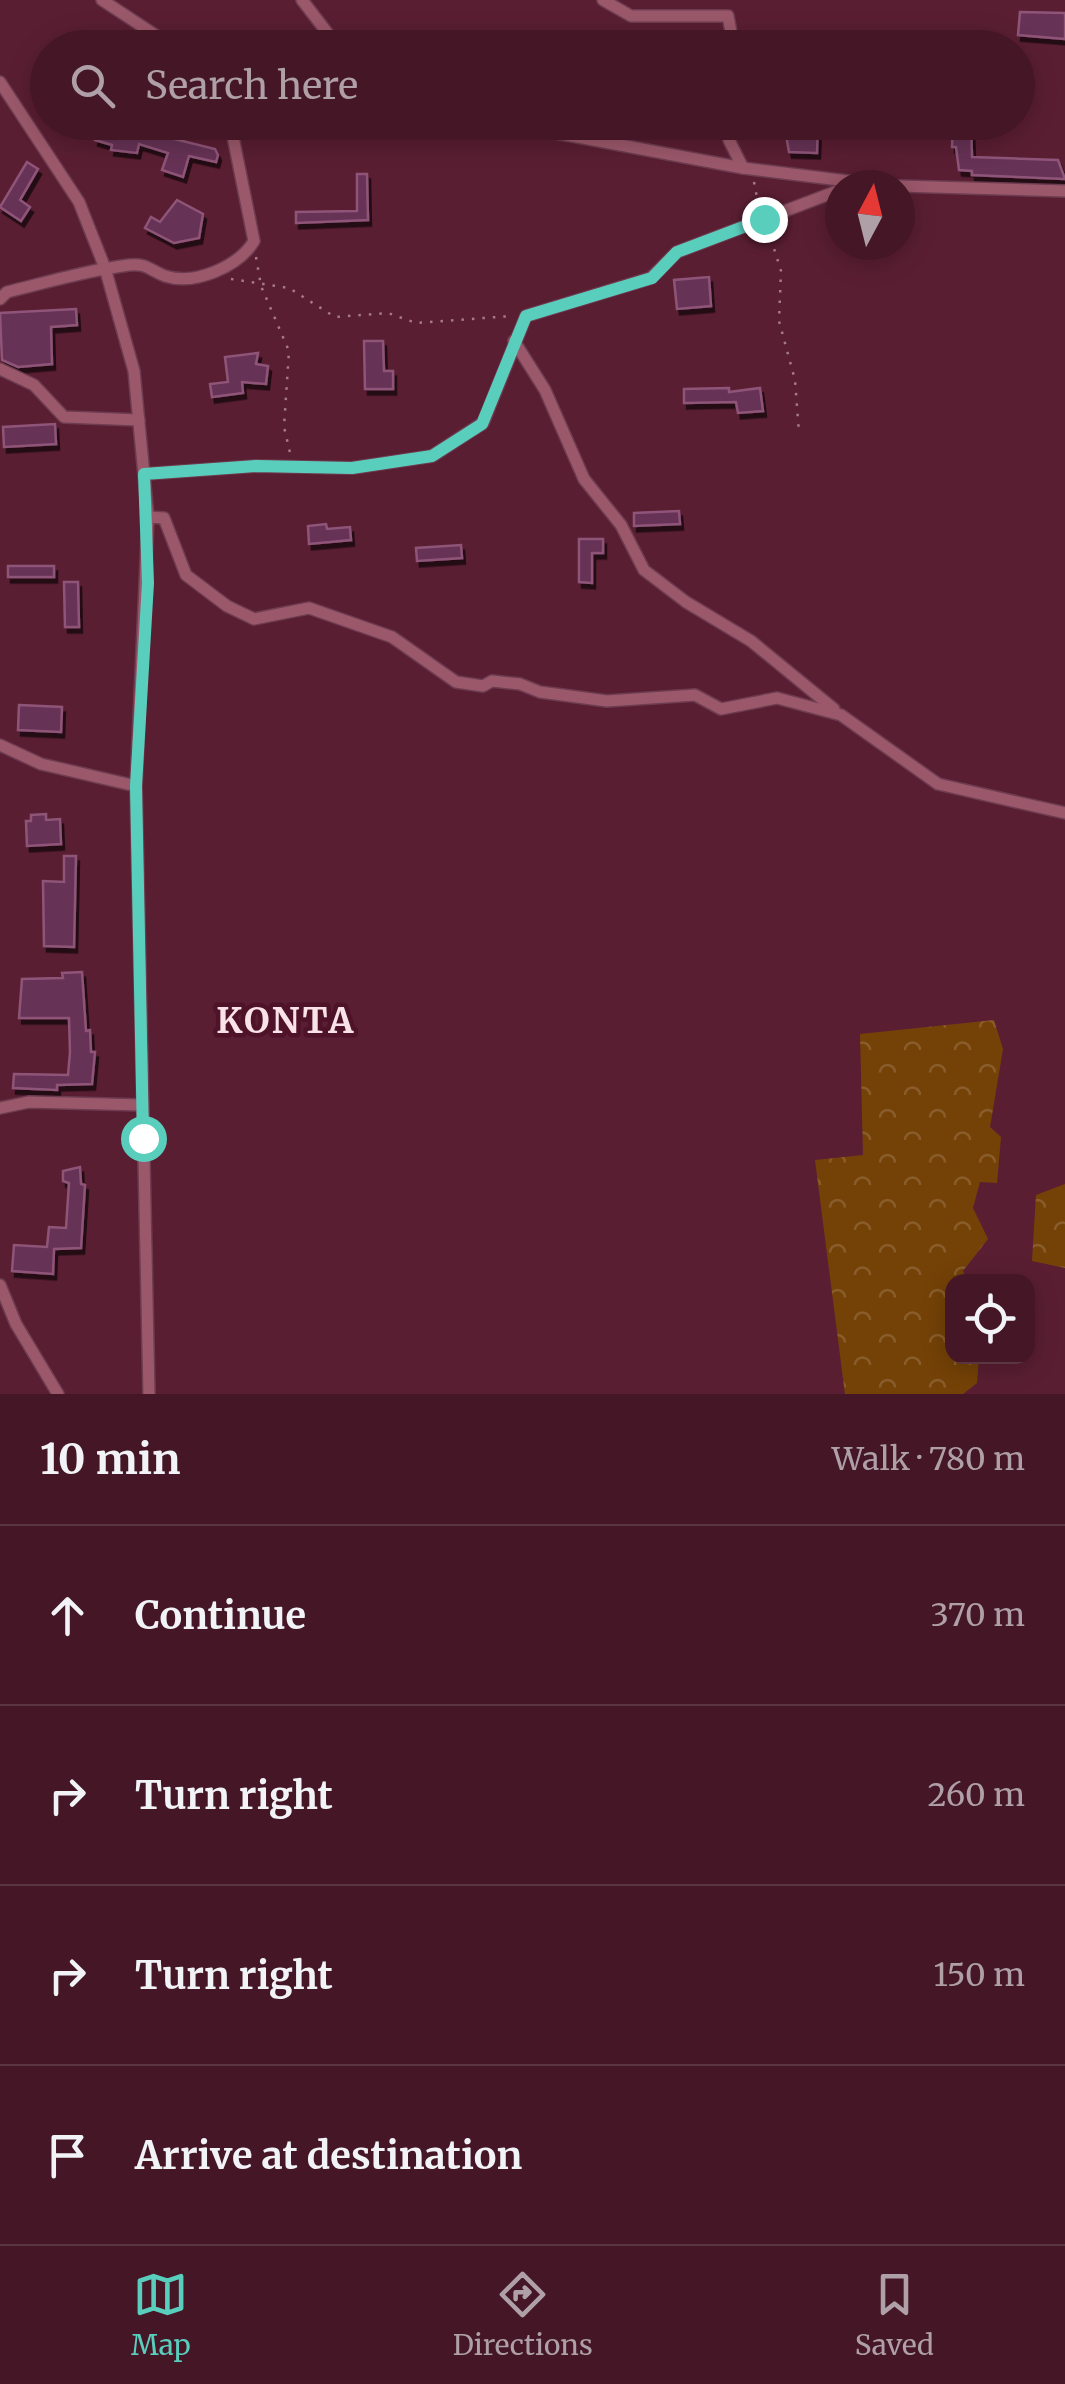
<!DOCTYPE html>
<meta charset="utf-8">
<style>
:root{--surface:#441626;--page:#4e2332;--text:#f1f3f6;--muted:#af9fa7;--line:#5c3543;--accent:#5acebd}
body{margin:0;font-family:Merriweather,serif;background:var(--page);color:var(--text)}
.controls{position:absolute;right:30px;bottom:30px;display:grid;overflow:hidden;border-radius:20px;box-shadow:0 5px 25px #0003}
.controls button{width:90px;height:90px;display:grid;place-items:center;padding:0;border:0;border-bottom:2px solid var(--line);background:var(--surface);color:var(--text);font:50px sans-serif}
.compass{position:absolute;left:825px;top:170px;width:90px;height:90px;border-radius:50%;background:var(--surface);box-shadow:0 5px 25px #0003;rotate:7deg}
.stop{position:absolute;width:30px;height:30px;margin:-22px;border:8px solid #5acebd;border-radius:50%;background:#fff}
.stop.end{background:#5acebd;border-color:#fff;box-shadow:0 2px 10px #0008}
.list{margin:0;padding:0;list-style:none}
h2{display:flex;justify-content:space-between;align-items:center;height:130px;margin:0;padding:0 40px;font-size:42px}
h2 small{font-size:32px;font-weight:400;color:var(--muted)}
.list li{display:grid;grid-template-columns:65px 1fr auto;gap:30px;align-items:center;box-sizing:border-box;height:180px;padding:0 40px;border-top:2px solid var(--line)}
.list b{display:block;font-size:38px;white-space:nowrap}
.list em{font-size:32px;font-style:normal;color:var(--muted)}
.icon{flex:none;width:55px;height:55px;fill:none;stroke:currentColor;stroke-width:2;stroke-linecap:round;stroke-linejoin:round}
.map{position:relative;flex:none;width:1065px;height:1394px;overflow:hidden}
.search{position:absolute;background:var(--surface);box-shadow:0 5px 25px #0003;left:30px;right:30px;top:30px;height:110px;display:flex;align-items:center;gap:25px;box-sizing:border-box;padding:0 35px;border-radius:55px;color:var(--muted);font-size:38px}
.sheet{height:850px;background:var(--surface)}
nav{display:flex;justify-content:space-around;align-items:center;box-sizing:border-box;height:140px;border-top:2px solid var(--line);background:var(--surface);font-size:28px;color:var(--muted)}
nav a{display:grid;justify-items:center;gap:5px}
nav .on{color:var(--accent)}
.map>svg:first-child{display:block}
.forest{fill:url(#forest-crowns)}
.building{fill:#663154;stroke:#8f5579;stroke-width:2.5;filter:url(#shadow)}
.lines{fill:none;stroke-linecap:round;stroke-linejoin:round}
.minor-casing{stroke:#6d3c50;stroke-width:14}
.path{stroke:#a57b88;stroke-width:2.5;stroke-dasharray:2.5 8;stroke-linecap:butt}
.minor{stroke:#9b586b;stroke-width:11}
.route{stroke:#5acebd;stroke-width:12}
.labels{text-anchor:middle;stroke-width:9;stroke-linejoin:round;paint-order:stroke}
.district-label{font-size:35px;font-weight:bold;letter-spacing:2.5px;fill:#fae3e8;stroke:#4e1328}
</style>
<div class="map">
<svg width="1065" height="1394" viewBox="0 0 1065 1394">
<defs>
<pattern id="forest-crowns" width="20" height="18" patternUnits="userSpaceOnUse" patternTransform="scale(2.5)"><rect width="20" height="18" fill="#744207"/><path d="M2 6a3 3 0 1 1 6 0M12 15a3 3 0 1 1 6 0" fill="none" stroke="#895d2b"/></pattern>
<filter id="shadow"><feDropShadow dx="3" dy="5.5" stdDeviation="0" flood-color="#0009"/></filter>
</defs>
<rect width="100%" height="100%" fill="#5a1e32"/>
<g class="forest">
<polygon points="994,1020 1003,1049 990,1127 1001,1137 997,1183 980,1182 973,1208 988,1239 963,1271 968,1281 952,1282 952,1356 979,1357 977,1383 963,1394 845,1394 815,1160 863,1155 860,1034"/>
<polygon points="1065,1184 1065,1268 1032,1261 1036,1195"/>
</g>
<g class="building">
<polygon points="1020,12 1065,13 1065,39 1018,35"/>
<polygon points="72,122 127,122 126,127 215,149 218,155 216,162 189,156 183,177 162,170 168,153 139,144 137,153 111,150 112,145 95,140 96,134"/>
<polygon points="790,122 818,122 817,153 789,152 785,129 789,129"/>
<polygon points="953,122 971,122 972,157 1058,160 1065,179 972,175 972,171 959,170 956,147 952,147"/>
<polygon points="27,162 38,169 20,200 30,207 21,221 0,207"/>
<polygon points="357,174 367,174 368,220 296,223 296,212 357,211"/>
<polygon points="177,200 203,214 199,238 174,243 145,228 151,217 160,222"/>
<polygon points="709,277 711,306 677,309 674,280"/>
<polygon points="76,309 77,325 51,327 52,364 18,367 2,360 0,313"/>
<polygon points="364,341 383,341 384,371 393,371 393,389 365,389"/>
<polygon points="258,353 256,364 268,366 266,384 242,382 243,393 212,397 210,384 228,382 225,357"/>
<polygon points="729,388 729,392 760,388 763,411 738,413 736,402 684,403 684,389"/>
<polygon points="55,424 56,444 4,447 3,427"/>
<polygon points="679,511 680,524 634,526 634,513"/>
<polygon points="326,524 327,529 350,527 351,540 309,544 308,526"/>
<polygon points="579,539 603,539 603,553 592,553 592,583 579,582"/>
<polygon points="461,545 462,558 417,561 416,548"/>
<rect x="8" y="566" width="46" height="11"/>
<polygon points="64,582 78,582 79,627 65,627"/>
<polygon points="19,705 62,707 61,732 18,730"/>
<polygon points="46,814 46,820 60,819 61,844 27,846 26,821 31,821 31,815"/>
<polygon points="64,856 76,856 74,947 44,946 43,881 64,882"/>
<polygon points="82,972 86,1031 90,1030 91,1052 95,1052 92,1084 57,1085 57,1090 13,1088 14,1074 68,1075 70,1052 69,1018 19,1018 22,979 63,978 62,973"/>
<polygon points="80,1167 81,1184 85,1185 81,1248 54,1249 53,1274 12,1271 14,1245 47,1247 49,1227 66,1228 69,1183 63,1181 63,1171"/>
</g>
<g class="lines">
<g class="minor-casing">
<g id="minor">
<polyline points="102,0 175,48"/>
<polyline points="302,0 339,48"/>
<polyline points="603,0 631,16 728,16 734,48"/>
<polyline points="0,82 79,202 105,268 134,371 148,517 136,786 149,1394"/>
<polyline points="464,122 524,127 743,168 880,185"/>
<polyline points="731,122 729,140 743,168"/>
<polyline points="900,186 1065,191"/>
<path d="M 0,299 L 7,292 C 48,282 88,270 129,265 C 146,263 150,270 165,276 C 195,286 239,266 254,241 L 230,122"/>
<polyline points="514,341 545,390 584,479 621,525 644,570 686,602 751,641 834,709"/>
<polyline points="0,369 34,385 64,417 139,420"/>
<polyline points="144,474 256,466 352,468 432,456 483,423 526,316 651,278 677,252 840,190"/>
<polyline points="148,517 164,518 186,575 227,606 254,619 309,608 392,637 456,682 483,686 492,681 520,684 540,692 607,701 695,695 721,709 777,698 841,715 938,784 1065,813"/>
<polyline points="0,745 41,764 136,786"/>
<polyline points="0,1108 29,1102 142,1105"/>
<polyline points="0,1285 16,1324 58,1394"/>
</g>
</g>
<g class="path">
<polyline points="754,182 759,208"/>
<polyline points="768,229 781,271 779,321 795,380 799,433"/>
<polyline points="256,257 261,286 289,351 284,427 291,457"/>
<polyline points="231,279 289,288 335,317 388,313 416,323 511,316"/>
</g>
<use href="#minor" class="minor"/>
</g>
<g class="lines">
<polyline class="route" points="143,1138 136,786 148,583 144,474 256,466 352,468 432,456 482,424 526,316 652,278 677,252 764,219"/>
</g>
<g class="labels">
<g class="district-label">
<text x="286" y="1033">KONTA</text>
</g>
</g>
</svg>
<div class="controls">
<button><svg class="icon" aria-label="locate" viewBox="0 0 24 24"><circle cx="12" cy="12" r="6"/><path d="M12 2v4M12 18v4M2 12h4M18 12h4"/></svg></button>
</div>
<svg class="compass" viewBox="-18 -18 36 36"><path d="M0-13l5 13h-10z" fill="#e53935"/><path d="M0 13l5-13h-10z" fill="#af9fa7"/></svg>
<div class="stop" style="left:143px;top:1138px"></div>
<div class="stop end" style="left:764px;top:219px"></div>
<div class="search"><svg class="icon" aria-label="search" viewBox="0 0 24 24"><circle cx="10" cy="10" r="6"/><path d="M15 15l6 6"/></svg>Search here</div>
</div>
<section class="sheet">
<h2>10 min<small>Walk · 780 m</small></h2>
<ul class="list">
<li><svg class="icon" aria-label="ahead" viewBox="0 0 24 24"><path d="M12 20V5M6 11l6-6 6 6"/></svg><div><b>Continue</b></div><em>370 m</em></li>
<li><svg class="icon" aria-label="right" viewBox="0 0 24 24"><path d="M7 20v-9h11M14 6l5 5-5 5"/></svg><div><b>Turn right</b></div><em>260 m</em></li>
<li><svg class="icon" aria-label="right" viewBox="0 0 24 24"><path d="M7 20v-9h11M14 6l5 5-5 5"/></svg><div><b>Turn right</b></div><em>150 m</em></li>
<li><svg class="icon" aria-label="arrive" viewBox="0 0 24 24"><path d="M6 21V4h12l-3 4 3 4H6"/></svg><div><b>Arrive at destination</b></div></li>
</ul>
</section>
<nav>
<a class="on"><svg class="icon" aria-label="map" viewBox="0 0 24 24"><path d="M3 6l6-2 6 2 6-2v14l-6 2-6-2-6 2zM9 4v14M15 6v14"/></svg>Map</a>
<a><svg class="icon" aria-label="directions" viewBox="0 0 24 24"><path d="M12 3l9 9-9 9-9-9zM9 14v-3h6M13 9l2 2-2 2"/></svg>Directions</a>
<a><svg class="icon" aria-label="saved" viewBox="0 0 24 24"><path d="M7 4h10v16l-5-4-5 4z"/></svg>Saved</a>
</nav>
